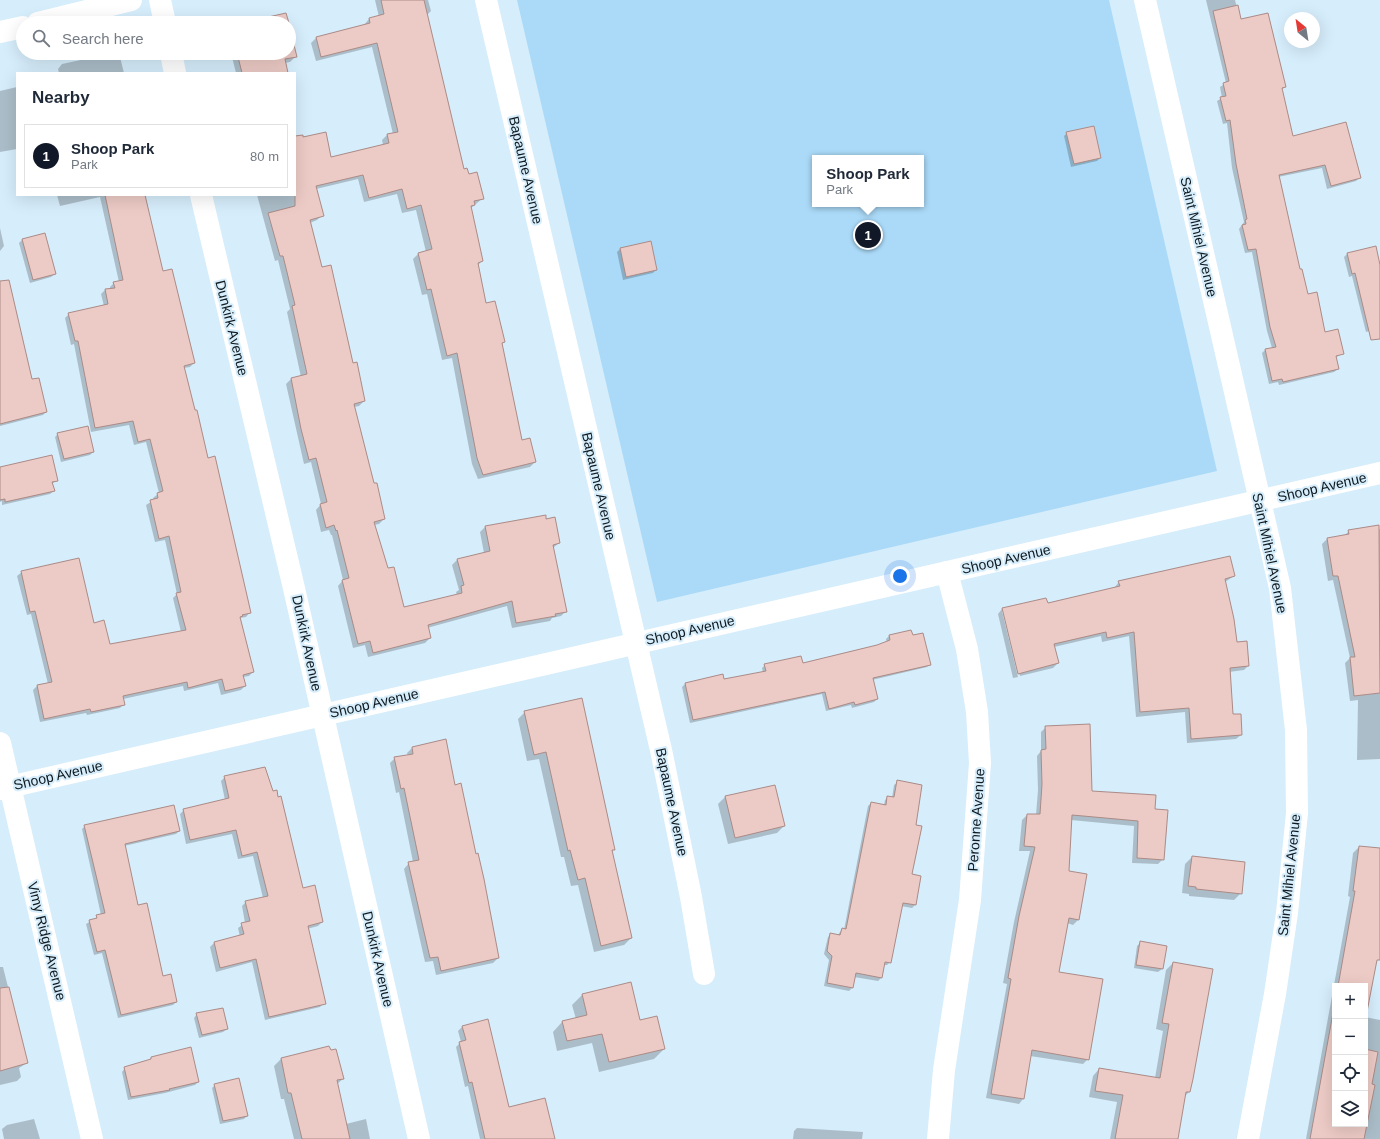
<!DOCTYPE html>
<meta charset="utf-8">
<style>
:root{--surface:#fff;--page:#f2f2f3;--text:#1f2937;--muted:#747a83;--line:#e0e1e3;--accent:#111827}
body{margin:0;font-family:Arial,sans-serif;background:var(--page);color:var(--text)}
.controls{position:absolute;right:12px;bottom:12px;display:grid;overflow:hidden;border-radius:0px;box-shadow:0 4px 16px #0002}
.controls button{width:36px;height:36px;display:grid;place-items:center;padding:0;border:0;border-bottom:1px solid var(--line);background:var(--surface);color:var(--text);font:20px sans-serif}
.compass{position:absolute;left:1284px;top:12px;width:36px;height:36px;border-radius:50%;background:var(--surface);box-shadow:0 4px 16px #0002;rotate:330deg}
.you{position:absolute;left:900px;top:576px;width:14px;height:14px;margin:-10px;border:3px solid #fff;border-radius:50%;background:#1a73e8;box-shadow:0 0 0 6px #1a73e833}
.badge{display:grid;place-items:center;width:26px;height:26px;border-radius:50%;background:var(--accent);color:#fff;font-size:13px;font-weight:700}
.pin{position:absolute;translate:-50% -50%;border:2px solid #fff;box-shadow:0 1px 4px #0006}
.popup{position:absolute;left:812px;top:155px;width:112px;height:52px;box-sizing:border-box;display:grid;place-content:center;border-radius:0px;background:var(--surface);filter:drop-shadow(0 1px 3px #0005);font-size:13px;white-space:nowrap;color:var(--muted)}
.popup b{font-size:15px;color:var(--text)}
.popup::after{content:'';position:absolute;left:50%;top:100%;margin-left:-8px;border:8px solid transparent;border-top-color:var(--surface)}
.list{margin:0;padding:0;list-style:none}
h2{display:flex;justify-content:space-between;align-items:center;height:52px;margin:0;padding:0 16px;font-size:17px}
h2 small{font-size:13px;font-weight:400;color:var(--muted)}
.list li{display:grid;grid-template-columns:26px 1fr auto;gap:12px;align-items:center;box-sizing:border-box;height:64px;margin:0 8px 8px;padding:0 8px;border:1px solid var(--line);border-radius:0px}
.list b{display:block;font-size:15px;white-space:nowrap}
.list p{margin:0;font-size:13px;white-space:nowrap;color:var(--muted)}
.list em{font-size:13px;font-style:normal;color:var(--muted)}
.icon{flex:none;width:22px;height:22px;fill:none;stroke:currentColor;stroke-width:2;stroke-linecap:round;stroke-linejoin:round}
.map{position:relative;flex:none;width:1380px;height:1139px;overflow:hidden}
.search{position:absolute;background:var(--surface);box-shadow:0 4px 16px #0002;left:16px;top:16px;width:280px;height:44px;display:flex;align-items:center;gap:10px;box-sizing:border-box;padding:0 14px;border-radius:22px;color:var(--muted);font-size:15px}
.panel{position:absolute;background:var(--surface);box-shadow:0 4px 16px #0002;left:16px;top:72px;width:280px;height:124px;border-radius:0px}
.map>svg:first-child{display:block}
.green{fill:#abdaf8;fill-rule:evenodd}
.shadow{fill:#0003;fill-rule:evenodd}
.building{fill:#eccac5;stroke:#ab8b87}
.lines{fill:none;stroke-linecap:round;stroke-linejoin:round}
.minor{stroke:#fff;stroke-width:22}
.labels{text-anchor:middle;stroke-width:4;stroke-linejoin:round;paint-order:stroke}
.street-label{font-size:14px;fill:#0f191f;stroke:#d6edfb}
</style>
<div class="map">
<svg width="1380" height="1139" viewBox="0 0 1380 1139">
<rect width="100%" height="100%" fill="#d6edfb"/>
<path class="green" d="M 517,0 L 1109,0 L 1217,471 L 657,602 ZM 815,158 L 921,158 L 921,204 L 815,204 Z"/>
<g class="shadow">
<polygon points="375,0 428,0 431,11 427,15 463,170 483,198 470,209 482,261 477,266 486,305 504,342 501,345 521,441 535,462 530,467 478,479 472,464 452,358 442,360 427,294 422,295 413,259 418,254 426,252 416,210 402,213 397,194 364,202 358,179 316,189 322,215 317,220 310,223 322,268 364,401 359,406 354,407 373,484 384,519 379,524 374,525 387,569 403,608 457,595 456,592 459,590 452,565 457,560 484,553 480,532 485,527 545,516 559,543 553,548 566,611 561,616 552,618 550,621 512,628 507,606 427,628 430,638 425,643 368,657 365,645 353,648 338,586 343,580 332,535 331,535 329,530 321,532 316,510 321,504 311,462 304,464 286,384 291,379 301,377 287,312 290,309 278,260 275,261 257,195 295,195 295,140 330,158 383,145 382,140 387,135 393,134 372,47 316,61 311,43 316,38 364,25 369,19 379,17"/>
<polygon points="1206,0 1235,0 1240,20 1285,87 1281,90 1292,137 1360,177 1356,181 1327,189 1322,168 1278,177 1299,270 1307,295 1324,333 1343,353 1335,358 1338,369 1334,372 1279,385 1278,382 1269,384 1262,353 1265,350 1272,348 1267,331 1252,252 1245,253 1239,229 1244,222 1232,168 1227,123 1223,124 1217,101 1222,98 1220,87 1226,83"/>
<polygon points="289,29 295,57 290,62 285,63 287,73 236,73 231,53 289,53"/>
<polygon points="113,53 119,53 124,73 59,73 58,69 62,64"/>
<polygon points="17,87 17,149 0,152 0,91"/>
<polygon points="1067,133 1100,158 1097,161 1071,167 1064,136"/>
<polygon points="57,195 139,195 162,272 194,363 190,367 184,368 208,459 215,457 250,612 246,617 240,618 253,672 249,676 243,677 245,686 241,690 221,695 218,683 184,691 183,686 123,699 124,704 120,708 87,715 86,713 40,722 33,690 37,686 48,684 31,614 27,615 17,576 22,572 93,624 109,645 181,632 173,598 177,594 165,540 155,542 146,505 154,500 153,498 159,493 146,442 134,445 129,425 91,432 74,344 71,345 65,318 69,314 104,306 101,294 105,290 110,289 110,287 114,283 119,282 100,197 60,206"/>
<polygon points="0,228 4,246 0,251"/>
<polygon points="23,239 55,274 51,277 30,283 19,243"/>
<polygon points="650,242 656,270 653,273 623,280 617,252 620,249"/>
<polygon points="1347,254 1380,270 1380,328 1366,332 1352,276 1349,277 1344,257"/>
<polygon points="0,316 46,412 43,415 0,426"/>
<polygon points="58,434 93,452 90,455 61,462 55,437"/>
<polygon points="0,468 57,480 52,484 54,491 50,494 2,505 2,501 0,502"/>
<polygon points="1380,529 1380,759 1357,760 1358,700 1350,701 1345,663 1350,658 1333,580 1328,581 1322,544 1327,539 1344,536 1349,531"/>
<polygon points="1234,576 1225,582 1236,643 1248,666 1244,670 1229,672 1232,715 1241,735 1236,739 1187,743 1185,712 1136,717 1129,636 1102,642 1101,636 1054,647 1058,663 1053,668 1020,676 1004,611 1002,611 1018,677 1013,678 998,614 1002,609 1047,604 1114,588 1119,582"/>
<polygon points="889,636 930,664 927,667 872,680 877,699 874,702 852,708 851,705 826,711 822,694 690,723 682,687 685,684 723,680 763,673 762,668 765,665 802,665 887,643 886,639"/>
<polygon points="525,712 614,849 612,852 631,938 624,945 594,952 578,885 571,886 564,857 561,857 539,759 527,761 518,719"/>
<polygon points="1046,727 1091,792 1154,810 1163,859 1158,864 1132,863 1134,826 1071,820 1068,872 1086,875 1078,920 1073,925 1067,923 1058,973 1088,1059 1083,1064 1030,1056 1023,1099 1019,1104 986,1098 1007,984 1003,983 1014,922 1030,851 1019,851 1022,820 1027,815 1036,815 1038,790 1037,756 1041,751 1041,732"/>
<polygon points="412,748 498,958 493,963 436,975 433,961 425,962 404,869 409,863 413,862 399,792 396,793 390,763 395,758 408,756 407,753"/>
<polygon points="225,777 302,889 322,922 318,926 307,929 324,1003 320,1007 265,1020 252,962 216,972 210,947 214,943 240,937 238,928 245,923 242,906 246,902 263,898 253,856 238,859 232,834 186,844 180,814 184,810 225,800 221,781"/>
<polygon points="898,782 915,826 910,875 915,905 912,908 901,906 890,962 887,965 884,965 881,978 878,981 854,977 852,988 849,991 824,986 829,960 824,954 828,937 831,934 838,935 842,929 844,930 868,806 871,803 884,805 885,800 888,797 892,798 894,785"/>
<polygon points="774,786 784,826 777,833 728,844 718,804 725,797"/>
<polygon points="85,826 179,831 176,834 124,846 138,906 162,977 176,1002 173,1005 118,1018 102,953 94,955 86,924 101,915 82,829"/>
<path d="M 1359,847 L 1380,849 L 1380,934 L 1365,1017 L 1380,1020 L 1380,1139 L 1306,1139 L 1350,897 L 1348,896 L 1353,853 ZM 1335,986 L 1365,986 L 1365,1124 L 1335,1124 Z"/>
<polygon points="1192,857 1241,893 1234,900 1189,896 1189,894 1182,893 1185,864"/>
<polygon points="1140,943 1162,969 1158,972 1134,968 1137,946"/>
<polygon points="1173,963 1189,1092 1185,1096 1177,1139 1110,1139 1117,1102 1089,1097 1093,1076 1099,1069 1155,1078 1163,1031 1156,1029 1166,970"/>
<polygon points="0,967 3,967 27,1063 19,1068 21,1077 17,1081 0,1085"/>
<polygon points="582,995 640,1022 664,1049 654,1059 599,1072 592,1043 557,1051 553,1032 562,1022 576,1019 572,1005"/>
<polygon points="197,1014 227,1029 223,1032 199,1038 194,1018"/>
<polygon points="462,1027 509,1108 553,1139 480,1139 468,1086 465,1087 456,1047 461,1042 458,1031"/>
<polygon points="151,1058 198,1082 195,1085 165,1093 128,1100 122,1072 125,1068 148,1062"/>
<polygon points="281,1059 343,1079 337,1084 346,1124 366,1119 370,1139 294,1139 284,1099 281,1099 274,1066"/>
<polygon points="215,1085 247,1116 244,1119 220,1124 212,1088"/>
<polygon points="34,1119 40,1139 4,1139 2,1129 7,1125"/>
<polygon points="797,1128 863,1132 862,1139 793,1139 794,1131"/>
</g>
<g class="building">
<polygon points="381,0 424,0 464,169 467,168 469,174 477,172 484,199 474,201 475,205 471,206 483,261 478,263 486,303 495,301 505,342 502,343 522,440 530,438 536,462 483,475 477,458 457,353 447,356 431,289 427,290 418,253 432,249 421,205 407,209 402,189 369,198 363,175 316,186 324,216 310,220 322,267 331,265 353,363 357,362 365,401 354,404 374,483 377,483 385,519 374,522 388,568 394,567 404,607 462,593 461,586 464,585 457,559 490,551 485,526 546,515 546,519 555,517 560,543 553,545 567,612 555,614 556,616 516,623 512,601 428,625 431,638 373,653 370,641 358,644 342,580 349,578 337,530 336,531 334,525 326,528 320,504 327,502 316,458 309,460 301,429 291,378 307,374 292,306 295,305 283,256 280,256 268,213 295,206 295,136 303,135 303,137 326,132 331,157 389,143 387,134 398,132 377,43 321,57 316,37 370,23 369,18 384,14"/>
<polygon points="1238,5 1241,19 1268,13 1286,87 1282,88 1293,136 1346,122 1361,178 1331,186 1325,165 1279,175 1300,269 1302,269 1308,294 1317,292 1325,332 1338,329 1344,354 1336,356 1339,369 1283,382 1282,379 1272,381 1265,349 1276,347 1270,327 1256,249 1248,250 1242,225 1246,224 1245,220 1247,219 1236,164 1230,120 1226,121 1220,97 1226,96 1223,83 1229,81 1213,11"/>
<polygon points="286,13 289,23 242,23"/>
<polygon points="289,25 297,57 285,59 288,73 242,73 237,53 289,53"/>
<polygon points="1094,126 1101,158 1074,164 1066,132"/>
<polygon points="105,195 145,195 163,271 172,269 195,363 184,366 195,410 197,410 208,458 215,456 251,613 242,615 243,616 240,617 254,672 243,675 246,686 225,691 222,679 188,688 187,682 123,696 125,705 91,712 90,709 44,719 37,685 52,682 35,611 30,612 21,571 79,558 94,623 104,620 110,644 186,630 176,593 181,592 169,536 159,539 150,500 158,498 157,493 163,491 150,439 138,442 133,421 95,428 78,341 75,341 68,313 108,304 105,289 115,288 113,282 123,280"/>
<polygon points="45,233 56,274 33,280 22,239"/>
<polygon points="651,241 657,270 626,277 620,248"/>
<polygon points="1376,246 1380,265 1380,339 1371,340 1355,273 1352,274 1347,253"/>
<polygon points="9,280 32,379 39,378 47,412 0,424 0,281"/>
<polygon points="88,426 94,452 64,459 57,433"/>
<polygon points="52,455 58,481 52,482 55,491 5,502 5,499 0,500 0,467"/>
<polygon points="1379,525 1380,693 1354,696 1350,657 1355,657 1338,576 1333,576 1327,538 1349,534 1348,530"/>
<polygon points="1230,556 1235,576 1225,579 1234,619 1237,642 1247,641 1249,666 1230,668 1233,714 1241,714 1242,735 1191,739 1189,708 1140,712 1134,632 1107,638 1106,632 1054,644 1059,663 1018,674 1002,608 1046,598 1048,603 1120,586 1118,581"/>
<polygon points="911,630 913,635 923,633 931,665 873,678 878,699 855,705 854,702 829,709 825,692 693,720 685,683 723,674 724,679 766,671 764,664 801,656 803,663 877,645 890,640 889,635"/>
<polygon points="582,698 615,850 612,850 632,938 601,946 585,878 578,880 570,850 568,851 546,752 534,755 524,711"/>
<polygon points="1090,724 1092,791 1156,795 1155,809 1168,810 1164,860 1137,858 1138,821 1072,815 1069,871 1087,874 1079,920 1069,918 1059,972 1103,979 1089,1060 1032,1050 1024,1099 991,1094 1011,979 1008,978 1019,916 1035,847 1024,846 1027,814 1040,814 1042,784 1041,750 1046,749 1045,726"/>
<polygon points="446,739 455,785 461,783 476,854 478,853 484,879 499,958 441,971 438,957 430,958 408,862 419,860 404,788 401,789 394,757 413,754 412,747"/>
<polygon points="265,767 273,791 277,790 278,797 281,796 303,888 315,885 323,922 308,926 326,1004 269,1017 256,959 220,968 214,942 244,934 241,923 250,921 245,901 268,896 257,852 242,856 236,830 190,840 183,809 229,798 224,776"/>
<polygon points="897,780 922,785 916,825 922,826 912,874 921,876 916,905 903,903 891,963 885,962 882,978 856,973 853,988 827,983 832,956 827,951 830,933 840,935 842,928 846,929 871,802 886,805 887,796 894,797"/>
<polygon points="775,785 785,826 735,838 725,796"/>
<polygon points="174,805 180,831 125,844 138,905 147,903 163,976 171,974 177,1002 121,1015 105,950 97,952 89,920 97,918 96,915 105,913 84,825"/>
<polygon points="1359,846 1380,848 1380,960 1377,960 1365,1022 1365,986 1338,986 1355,891 1353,891"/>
<polygon points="1192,856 1245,862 1242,894 1196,889 1196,887 1188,886"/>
<polygon points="1140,941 1167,946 1163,969 1136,965"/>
<polygon points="1173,962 1213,969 1193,1079 1190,1092 1186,1092 1178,1139 1115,1139 1123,1095 1095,1091 1099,1068 1160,1078 1169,1024 1162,1023"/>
<polygon points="631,982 640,1020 657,1016 665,1049 609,1062 602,1034 567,1041 562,1021 587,1015 582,994"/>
<polygon points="9,987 28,1063 0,1071 0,988"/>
<polygon points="1335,1002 1335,1124 1365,1124 1365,1049 1378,1052 1372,1084 1375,1085 1364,1139 1310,1139"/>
<polygon points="223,1008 228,1029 202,1035 196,1013"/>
<polygon points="488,1019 509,1107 545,1098 555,1139 485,1139 472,1082 469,1083 459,1042 466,1040 462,1026"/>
<polygon points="329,1046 331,1050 336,1049 344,1079 337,1080 350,1139 302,1139 291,1093 288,1093 281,1058"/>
<polygon points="191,1047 199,1082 169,1089 170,1090 131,1097 124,1067 151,1059 151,1057"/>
<polygon points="239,1078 248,1116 223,1121 214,1084"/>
</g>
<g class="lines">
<g class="minor">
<polyline points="160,0 165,23"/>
<polyline points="486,0 661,750 691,897 704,974"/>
<polyline points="1145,0 1280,588 1296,730 1297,813 1287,913 1275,994 1248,1139"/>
<polyline points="38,23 131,0"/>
<polyline points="0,32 23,27"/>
<polyline points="171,53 175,73"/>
<polyline points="201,195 293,584 419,1139"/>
<polyline points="0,743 92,1139"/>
<polyline points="0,789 1380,473"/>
<polyline points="938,1139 944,1070 970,900 980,763 977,712 967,649 947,572"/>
</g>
</g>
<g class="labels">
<g class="street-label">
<text transform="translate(526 170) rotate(77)" y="5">Bapaume Avenue</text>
<text transform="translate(1199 237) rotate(77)" y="5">Saint Mihiel Avenue</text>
<text transform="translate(232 328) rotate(76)" y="5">Dunkirk Avenue</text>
<text transform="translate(599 486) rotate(77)" y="5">Bapaume Avenue</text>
<text transform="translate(1322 487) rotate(-13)" y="5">Shoop Avenue</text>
<text transform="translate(1270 553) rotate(78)" y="5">Saint Mihiel Avenue</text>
<text transform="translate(1006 559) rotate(-13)" y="5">Shoop Avenue</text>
<text transform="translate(690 630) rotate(-13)" y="5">Shoop Avenue</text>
<text transform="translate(307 643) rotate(78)" y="5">Dunkirk Avenue</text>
<text transform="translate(374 703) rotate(-13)" y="5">Shoop Avenue</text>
<text transform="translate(58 775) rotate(-13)" y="5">Shoop Avenue</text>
<text transform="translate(672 802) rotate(78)" y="5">Bapaume Avenue</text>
<text transform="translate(976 820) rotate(-86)" y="5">Peronne Avenue</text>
<text transform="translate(1289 875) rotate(-84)" y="5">Saint Mihiel Avenue</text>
<text transform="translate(47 941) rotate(76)" y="5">Vimy Ridge Avenue</text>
<text transform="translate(378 959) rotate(77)" y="5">Dunkirk Avenue</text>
</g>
</g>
</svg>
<div class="controls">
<button>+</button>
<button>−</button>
<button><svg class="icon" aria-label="locate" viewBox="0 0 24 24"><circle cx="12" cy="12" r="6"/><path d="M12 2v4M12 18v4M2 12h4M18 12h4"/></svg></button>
<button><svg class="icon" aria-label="layers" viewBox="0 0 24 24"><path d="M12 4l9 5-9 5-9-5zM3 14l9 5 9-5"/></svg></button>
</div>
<svg class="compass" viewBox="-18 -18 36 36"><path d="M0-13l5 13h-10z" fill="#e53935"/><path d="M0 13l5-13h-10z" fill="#747a83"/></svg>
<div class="you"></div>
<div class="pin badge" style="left:868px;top:235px">1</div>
<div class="popup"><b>Shoop Park</b>Park</div>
<div class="search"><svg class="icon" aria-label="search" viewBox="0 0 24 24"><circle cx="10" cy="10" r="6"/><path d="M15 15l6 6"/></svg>Search here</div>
<section class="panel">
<h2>Nearby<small></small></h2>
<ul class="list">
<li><span class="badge">1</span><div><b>Shoop Park</b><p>Park</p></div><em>80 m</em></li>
</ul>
</section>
</div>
